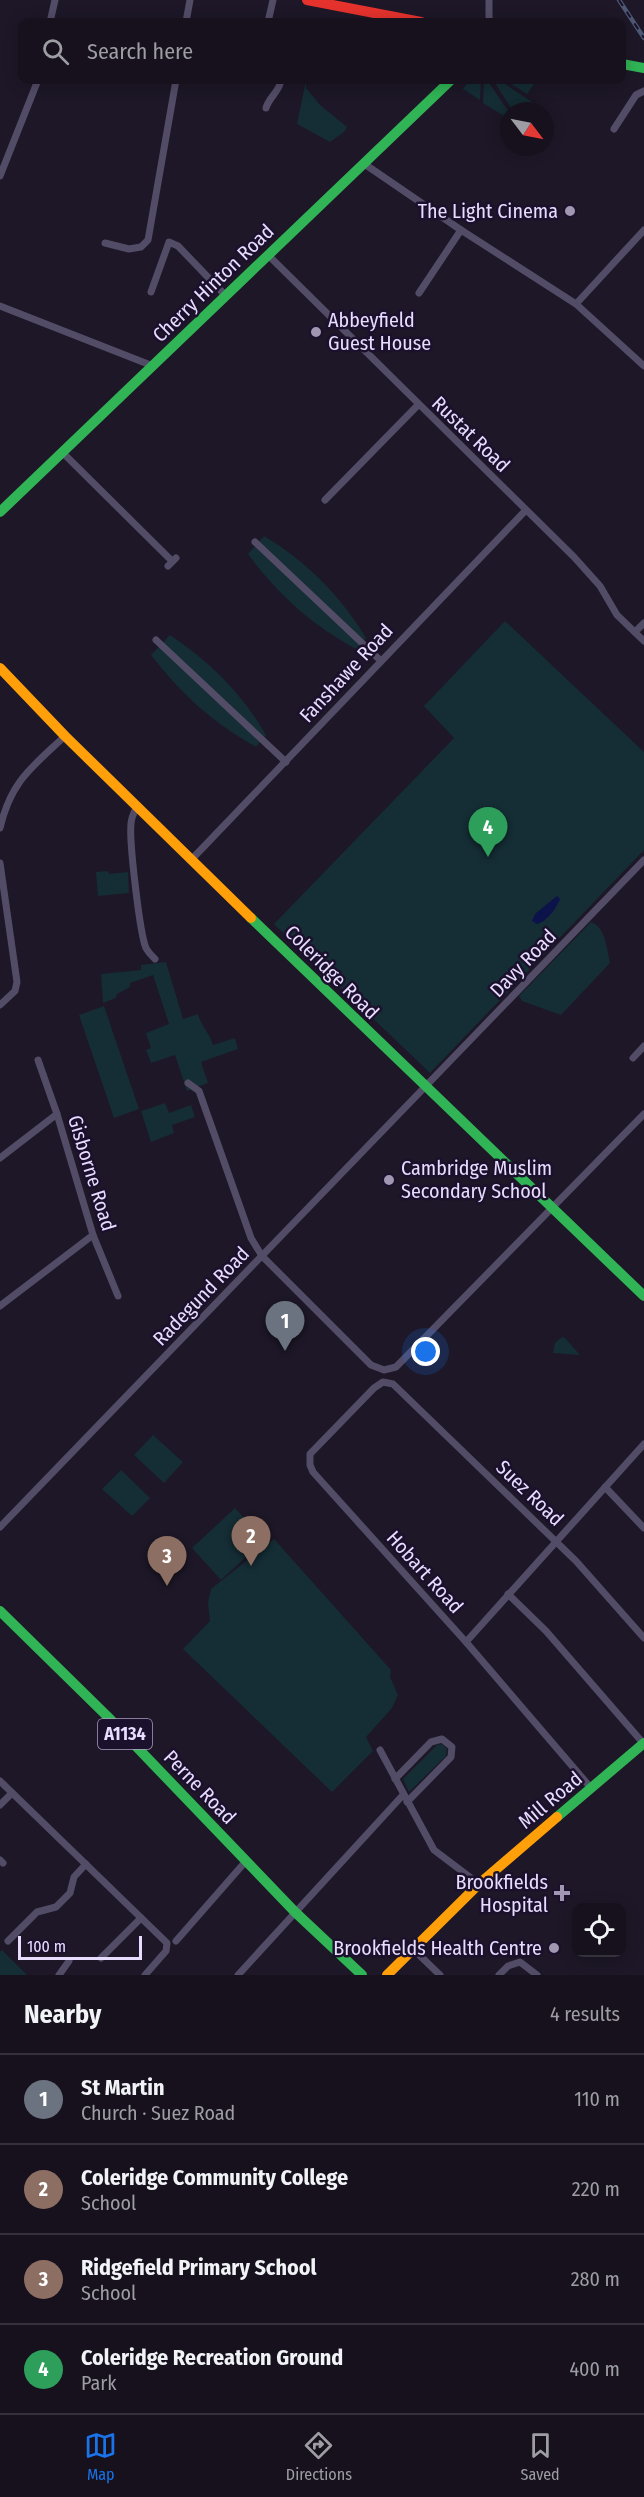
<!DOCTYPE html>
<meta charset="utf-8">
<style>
:root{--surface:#16111d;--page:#231f2a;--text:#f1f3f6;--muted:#9e9da4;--line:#35313b;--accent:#1a73e8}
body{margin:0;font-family:"Fira Sans Condensed",sans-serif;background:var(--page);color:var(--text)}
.controls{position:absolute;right:18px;bottom:18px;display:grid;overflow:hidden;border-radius:12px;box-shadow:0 3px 15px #0003}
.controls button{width:54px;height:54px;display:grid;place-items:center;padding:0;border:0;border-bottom:2px solid var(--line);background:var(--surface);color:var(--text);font:30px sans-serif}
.compass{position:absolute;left:500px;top:102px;width:54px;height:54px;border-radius:50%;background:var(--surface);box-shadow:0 3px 15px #0003;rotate:122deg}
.scale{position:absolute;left:18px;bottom:15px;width:124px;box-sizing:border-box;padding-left:6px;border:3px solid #e8dcff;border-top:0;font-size:16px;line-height:21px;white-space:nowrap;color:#e8dcff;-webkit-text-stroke:4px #1c112d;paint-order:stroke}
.you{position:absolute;left:426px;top:1352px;width:21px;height:21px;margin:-15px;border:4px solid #fff;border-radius:50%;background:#1a73e8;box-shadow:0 0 0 9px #1a73e833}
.badge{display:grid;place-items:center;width:39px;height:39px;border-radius:50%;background:var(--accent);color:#fff;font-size:20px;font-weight:700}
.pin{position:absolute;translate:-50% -50px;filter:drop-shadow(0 2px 3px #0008)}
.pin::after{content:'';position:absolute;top:32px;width:21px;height:18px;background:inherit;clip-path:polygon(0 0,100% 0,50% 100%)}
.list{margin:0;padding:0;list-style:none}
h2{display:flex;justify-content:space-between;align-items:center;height:78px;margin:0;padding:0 24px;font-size:26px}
h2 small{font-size:20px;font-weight:400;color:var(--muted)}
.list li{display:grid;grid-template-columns:39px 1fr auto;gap:18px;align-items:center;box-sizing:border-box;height:90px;padding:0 24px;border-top:2px solid var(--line)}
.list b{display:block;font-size:22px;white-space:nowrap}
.list p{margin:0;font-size:20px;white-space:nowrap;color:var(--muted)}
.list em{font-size:20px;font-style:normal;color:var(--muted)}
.icon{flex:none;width:33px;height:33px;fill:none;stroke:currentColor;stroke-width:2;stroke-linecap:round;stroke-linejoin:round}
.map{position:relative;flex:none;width:644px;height:1975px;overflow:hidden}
.search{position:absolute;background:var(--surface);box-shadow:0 3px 15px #0003;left:18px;right:18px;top:18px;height:66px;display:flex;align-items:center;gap:15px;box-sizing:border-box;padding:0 21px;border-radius:12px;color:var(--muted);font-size:22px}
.sheet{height:438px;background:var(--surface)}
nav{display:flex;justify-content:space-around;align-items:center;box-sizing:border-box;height:84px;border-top:2px solid var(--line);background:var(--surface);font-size:16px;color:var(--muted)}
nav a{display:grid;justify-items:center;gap:3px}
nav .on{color:var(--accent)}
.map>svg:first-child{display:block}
.green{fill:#152d35}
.water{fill:#0c124a}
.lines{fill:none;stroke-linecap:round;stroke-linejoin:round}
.street{stroke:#534c67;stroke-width:7}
.fast{stroke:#30b455;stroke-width:10}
.slow{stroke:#ff9f0a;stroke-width:10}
.jam{stroke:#e5322d;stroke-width:10}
.rail-casing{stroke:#4d5872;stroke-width:4.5}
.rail{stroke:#1c112d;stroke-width:2;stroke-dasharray:7;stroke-linecap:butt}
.poi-dot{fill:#a197b3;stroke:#1c112d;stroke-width:2}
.labels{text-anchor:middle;stroke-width:5;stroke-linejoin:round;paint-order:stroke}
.shield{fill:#1c112d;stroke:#ab9fc0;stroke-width:1.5}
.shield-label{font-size:18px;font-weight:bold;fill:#e8dcff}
.poi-label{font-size:20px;fill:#e8dcff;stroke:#1c112d;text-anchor:end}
.street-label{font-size:20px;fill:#e8dcff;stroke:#1c112d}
</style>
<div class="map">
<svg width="644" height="1975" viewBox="0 0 644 1975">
<rect width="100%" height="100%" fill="#1d1727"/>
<g class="green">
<polygon points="306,80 306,88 320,105 347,127 344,132 330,142 297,124"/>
<polygon points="470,80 481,80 480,100 463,89"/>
<polygon points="484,80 487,80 509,112 509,119 483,103"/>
<polygon points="493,80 499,80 538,106 535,111 513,111"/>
<polygon points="505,80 537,80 527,94"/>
<path d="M 264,536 C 306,561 340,595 366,638 L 356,649 C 312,625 278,595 248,554 Z"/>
<polygon points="505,621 644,752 644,850 430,1073 274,924 454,738 424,706"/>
<path d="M 170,635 C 210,662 242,693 266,735 L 256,747 C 212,722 182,695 151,655 Z"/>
<polygon points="108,871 109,874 128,872 129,893 98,896 96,872"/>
<path d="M 591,922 C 605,926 607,949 610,963 L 561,1015 L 522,1001 L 519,996 Z"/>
<path d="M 166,962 L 183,1019 L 198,1014 C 201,1026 209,1032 213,1045 L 235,1038 L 238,1049 L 201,1062 L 208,1083 L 187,1091 L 175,1055 L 151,1063 L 146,1050 L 151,1048 L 146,1033 L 169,1024 L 153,975 L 130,983 L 130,987 L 117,994 L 116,998 L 103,1003 L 101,974 L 141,970 L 141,965 Z"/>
<polygon points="104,1006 139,1109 114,1118 79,1015"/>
<polygon points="165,1103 169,1113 191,1105 195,1117 172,1125 174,1133 151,1142 141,1111"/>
<polygon points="562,1337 565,1338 580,1355 553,1353 555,1343"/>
<polygon points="153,1435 183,1462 164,1483 134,1455"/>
<polygon points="121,1470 150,1498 132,1516 102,1489"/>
<polygon points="235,1508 264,1540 221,1580 192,1548"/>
<polygon points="274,1539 391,1670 390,1677 398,1695 392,1708 366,1737 373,1751 332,1792 183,1649 210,1621 208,1603 211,1589"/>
<polygon points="442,1744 447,1749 446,1756 409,1792 403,1779 437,1745"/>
<polygon points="2,1950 27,1975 0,1975 0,1952"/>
</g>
<path class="water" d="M 557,896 L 560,899 C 556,909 546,922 537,924 L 532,921 L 535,914 Z"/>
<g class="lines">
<g class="street">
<polyline points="50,22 55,0"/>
<polyline points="186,22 190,0"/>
<polyline points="268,22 273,0"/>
<polyline points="489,22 489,0"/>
<path d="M 266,108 C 269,97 280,91 281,80"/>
<polyline points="614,129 636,95 644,91"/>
<polyline points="363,163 461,230 576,304 644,366"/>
<polyline points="0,176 38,80"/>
<polyline points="105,243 129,249 141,247 148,240 176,80"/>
<polyline points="268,255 574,557 600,586 617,615 644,641"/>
<polyline points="151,292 169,242 178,246 226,296"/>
<polyline points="419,293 461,230"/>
<polyline points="576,304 644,230"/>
<polyline points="0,306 153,366"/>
<polyline points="62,452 171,560"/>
<polyline points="325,500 418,405"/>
<polyline points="255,542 380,660"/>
<polyline points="168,566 176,558"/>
<polyline points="635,632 644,623"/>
<polyline points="156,640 286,762"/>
<path d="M 137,806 C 134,812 131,818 131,824 C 129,841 140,935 146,948 C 148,952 152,956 155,959"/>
<path d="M 0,828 C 11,781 32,767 65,736"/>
<polyline points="192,859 525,511"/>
<polyline points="0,863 17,982 15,991 0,1005"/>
<polyline points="633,1058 644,1046"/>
<polyline points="38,1060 57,1114 93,1235 118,1296"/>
<polyline points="188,1083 199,1091 251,1238 262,1256 371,1365 384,1370 396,1367 644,1114"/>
<polyline points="0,1158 57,1114"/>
<polyline points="0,1306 93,1235"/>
<polyline points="605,1487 644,1528"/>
<polyline points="0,1527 644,860"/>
<polyline points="508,1594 546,1631 643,1743"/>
<polyline points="466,1642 644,1444"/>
<polyline points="380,1750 434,1850 479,1884"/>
<polyline points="395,1779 431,1742 442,1739 452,1747 451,1757 407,1802"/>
<polyline points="0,1781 167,1943 166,1951 145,1975"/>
<polyline points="591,1788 466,1642 313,1472 310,1465 310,1454 374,1388 383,1382 393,1384 576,1561 644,1638"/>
<polyline points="0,1805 12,1793"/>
<polyline points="0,1860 3,1863"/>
<polyline points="8,1941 37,1912 56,1907 70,1893 74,1877 86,1864"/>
<polyline points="176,1941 246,1861"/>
<polyline points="413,1949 440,1975"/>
<polyline points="101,1958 141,1918"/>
<polyline points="59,1975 69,1961"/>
<polyline points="238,1975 403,1795"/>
<polyline points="499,1975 508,1966 520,1962 537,1975"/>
</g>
<g class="fast">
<polyline points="622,64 644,68"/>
<polyline points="0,512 451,80"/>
<polyline points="251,918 644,1296"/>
<polyline points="0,1611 107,1716 295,1912 362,1975"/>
<polyline points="557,1817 644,1743"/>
</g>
<g class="slow">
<polyline points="0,668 65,736 251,918"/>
<polyline points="387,1975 479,1884 557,1817"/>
</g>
<polyline class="jam" points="307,0 421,22"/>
<g class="rail-casing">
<polyline id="rail" points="619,0 644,38"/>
</g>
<use href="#rail" class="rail"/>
</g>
<g class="poi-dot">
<circle cx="570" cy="211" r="6"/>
<circle cx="316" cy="332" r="6"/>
<circle cx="389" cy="1180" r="6"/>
<path d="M559 1884h6v6h6v6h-6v6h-6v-6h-6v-6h6z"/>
<circle cx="554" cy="1948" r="6"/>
</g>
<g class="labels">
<rect class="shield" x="98" y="1719" width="54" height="30" rx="4.5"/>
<g class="shield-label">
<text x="125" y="1740">A1134</text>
</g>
<g class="poi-label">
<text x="558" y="218">The Light Cinema</text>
<text x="328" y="327" text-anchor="start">Abbeyfield<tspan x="328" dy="23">Guest House</tspan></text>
<text x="401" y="1175" text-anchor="start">Cambridge Muslim<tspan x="401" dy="23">Secondary School</tspan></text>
<text x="548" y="1889">Brookfields<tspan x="548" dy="23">Hospital</tspan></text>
<text x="542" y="1955">Brookfields Health Centre</text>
</g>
<g class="street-label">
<text transform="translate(213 283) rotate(-44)" y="7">Cherry Hinton Road</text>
<text transform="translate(471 434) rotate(44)" y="7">Rustat Road</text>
<text transform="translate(346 673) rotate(-47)" y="7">Fanshawe Road</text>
<text transform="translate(523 963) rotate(-46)" y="7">Davy Road</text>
<text transform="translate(332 972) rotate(45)" y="7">Coleridge Road</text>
<text transform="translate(92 1173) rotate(73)" y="7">Gisborne Road</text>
<text transform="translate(201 1296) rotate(-46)" y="7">Radegund Road</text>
<text transform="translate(530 1493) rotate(44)" y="7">Suez Road</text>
<text transform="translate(425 1572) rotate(48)" y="7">Hobart Road</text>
<text transform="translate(200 1787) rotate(46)" y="7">Perne Road</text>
<text transform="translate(550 1800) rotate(-40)" y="7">Mill Road</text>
</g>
</g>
</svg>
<div class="controls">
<button><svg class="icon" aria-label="locate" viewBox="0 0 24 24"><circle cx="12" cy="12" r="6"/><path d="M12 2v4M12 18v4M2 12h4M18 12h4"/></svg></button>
</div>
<svg class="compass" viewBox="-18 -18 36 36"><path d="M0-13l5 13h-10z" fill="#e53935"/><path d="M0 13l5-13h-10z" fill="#9e9da4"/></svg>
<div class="scale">100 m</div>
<div class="you"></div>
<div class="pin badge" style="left:285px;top:1351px;background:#6b7280">1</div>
<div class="pin badge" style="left:251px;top:1566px;background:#8d6e63">2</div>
<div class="pin badge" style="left:167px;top:1586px;background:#8d6e63">3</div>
<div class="pin badge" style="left:488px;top:857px;background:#2e9e5b">4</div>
<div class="search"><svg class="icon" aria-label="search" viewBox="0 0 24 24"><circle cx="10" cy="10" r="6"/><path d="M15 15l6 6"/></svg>Search here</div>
</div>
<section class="sheet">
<h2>Nearby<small>4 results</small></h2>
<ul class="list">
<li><span class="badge" style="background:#6b7280">1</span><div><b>St Martin</b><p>Church · Suez Road</p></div><em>110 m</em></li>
<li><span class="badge" style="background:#8d6e63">2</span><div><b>Coleridge Community College</b><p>School</p></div><em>220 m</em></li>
<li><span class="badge" style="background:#8d6e63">3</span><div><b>Ridgefield Primary School</b><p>School</p></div><em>280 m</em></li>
<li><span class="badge" style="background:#2e9e5b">4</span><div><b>Coleridge Recreation Ground</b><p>Park</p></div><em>400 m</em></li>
</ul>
</section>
<nav>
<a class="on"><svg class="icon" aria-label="map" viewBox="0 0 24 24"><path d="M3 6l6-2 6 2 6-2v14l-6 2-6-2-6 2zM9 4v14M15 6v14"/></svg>Map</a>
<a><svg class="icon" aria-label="directions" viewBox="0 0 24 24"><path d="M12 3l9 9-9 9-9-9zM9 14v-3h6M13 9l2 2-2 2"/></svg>Directions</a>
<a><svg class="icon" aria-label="saved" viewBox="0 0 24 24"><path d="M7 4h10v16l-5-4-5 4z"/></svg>Saved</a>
</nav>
